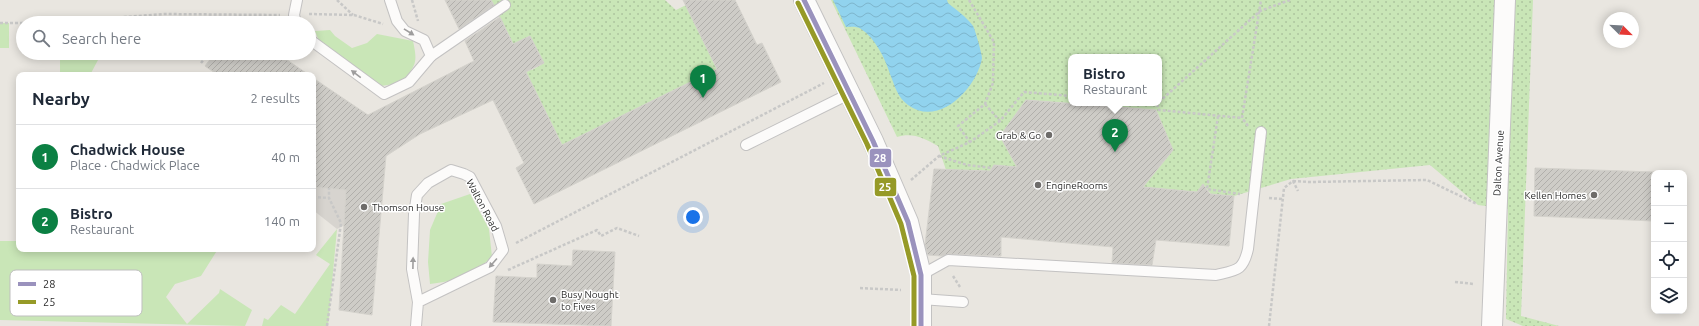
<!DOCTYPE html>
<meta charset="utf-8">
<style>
:root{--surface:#fff;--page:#f6f6f7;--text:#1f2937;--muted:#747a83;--line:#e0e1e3;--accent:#0b8043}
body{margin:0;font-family:Ubuntu,sans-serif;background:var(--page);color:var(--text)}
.controls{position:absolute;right:12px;bottom:12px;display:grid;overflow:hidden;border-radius:8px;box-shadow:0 2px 10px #0003}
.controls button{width:36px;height:36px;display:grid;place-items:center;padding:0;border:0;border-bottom:1px solid var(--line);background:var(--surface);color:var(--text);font:20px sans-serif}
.compass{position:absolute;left:1603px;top:12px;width:36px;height:36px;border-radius:50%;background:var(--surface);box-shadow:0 2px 10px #0003;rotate:114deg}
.you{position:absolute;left:693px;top:217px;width:14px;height:14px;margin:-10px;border:3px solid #fff;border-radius:50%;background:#1a73e8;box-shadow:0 0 0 6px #1a73e833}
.badge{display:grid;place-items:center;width:26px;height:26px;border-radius:50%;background:var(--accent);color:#fff;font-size:13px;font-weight:700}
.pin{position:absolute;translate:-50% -33px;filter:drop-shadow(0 1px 2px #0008)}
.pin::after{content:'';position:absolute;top:21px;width:14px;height:12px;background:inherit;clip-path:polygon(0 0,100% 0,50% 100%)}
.popup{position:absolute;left:1068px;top:54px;width:94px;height:52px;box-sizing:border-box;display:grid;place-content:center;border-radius:8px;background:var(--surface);filter:drop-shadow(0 1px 3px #0005);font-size:13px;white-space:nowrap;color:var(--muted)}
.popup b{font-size:15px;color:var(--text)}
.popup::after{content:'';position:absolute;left:50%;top:100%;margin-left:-8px;border:8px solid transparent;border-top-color:var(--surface)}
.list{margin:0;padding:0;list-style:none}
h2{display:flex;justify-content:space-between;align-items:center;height:52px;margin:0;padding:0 16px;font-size:17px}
h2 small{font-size:13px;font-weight:400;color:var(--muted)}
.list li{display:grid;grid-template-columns:26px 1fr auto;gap:12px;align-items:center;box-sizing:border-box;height:64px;padding:0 16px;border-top:1px solid var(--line)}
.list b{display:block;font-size:15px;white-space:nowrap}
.list p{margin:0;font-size:13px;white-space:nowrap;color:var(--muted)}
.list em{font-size:13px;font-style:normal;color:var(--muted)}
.icon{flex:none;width:22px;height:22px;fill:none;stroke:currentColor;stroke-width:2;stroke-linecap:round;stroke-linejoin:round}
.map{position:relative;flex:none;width:1699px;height:326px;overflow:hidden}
.search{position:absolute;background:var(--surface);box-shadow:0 2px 10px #0003;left:16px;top:16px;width:300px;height:44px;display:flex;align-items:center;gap:10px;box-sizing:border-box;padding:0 14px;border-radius:22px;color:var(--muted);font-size:15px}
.panel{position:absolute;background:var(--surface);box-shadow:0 2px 10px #0003;left:16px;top:72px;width:300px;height:180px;border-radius:8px}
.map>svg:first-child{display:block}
.grass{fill:#c9e6b7}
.park{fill:url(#park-dots);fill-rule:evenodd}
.plaza{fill:#d7d4cf}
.water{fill:url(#water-waves)}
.building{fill:url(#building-hatch);stroke:#d4d2cc}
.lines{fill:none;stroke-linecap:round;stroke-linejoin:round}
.service-casing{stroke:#c3c2c2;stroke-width:12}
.minor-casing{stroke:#c3c2c2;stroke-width:22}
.path{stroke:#c8c8c7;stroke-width:2.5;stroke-dasharray:3 2;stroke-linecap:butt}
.service{stroke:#fcfbfa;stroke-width:10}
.minor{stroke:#fcfbfa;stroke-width:20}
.bus-1-casing{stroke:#fff;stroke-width:8}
.bus-2-casing{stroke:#fff;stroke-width:8}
.bus-1{stroke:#9a92bd;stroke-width:5}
.bus-2{stroke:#969a27;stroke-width:5}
.oneway{fill:#9e9d9d}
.poi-dot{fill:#6e6c6a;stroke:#fff;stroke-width:1.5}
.labels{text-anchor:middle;stroke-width:3;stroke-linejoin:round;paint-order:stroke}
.poi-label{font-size:10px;fill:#2b2b2b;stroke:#fff;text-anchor:start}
.street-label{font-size:10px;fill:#2b2b2b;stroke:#fff}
.key{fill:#fff;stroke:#bfbfbf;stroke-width:1}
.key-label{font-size:11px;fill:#2b2b2b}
.line-badge{stroke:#fff;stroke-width:1.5}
.badge-label{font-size:11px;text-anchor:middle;font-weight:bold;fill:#fff}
</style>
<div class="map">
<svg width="1699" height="326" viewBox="0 0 1699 326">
<defs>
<pattern id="park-dots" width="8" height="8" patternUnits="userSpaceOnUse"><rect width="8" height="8" fill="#c9e6b7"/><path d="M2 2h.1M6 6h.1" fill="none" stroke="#adc59e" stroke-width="1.8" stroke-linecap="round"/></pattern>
<pattern id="water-waves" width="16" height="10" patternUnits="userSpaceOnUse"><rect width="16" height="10" fill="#91d3ee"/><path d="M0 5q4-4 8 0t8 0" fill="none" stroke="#7db5cc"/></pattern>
<pattern id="building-hatch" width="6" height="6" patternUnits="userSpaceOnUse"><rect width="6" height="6" fill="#ceccc7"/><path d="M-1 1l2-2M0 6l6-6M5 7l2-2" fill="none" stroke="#b1afab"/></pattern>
</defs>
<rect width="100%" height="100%" fill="#e9e6e0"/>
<g class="grass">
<rect x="0" y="23" width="9" height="25"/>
<path d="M 330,30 L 335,36 L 352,48 L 367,43 L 377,34 L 413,41 C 418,64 416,65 401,83 L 381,86 L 319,41 L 315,31 Z"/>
<polygon points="60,53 122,53 98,60 90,75 60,75"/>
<path d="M 470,194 L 489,229 L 492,257 C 469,277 460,280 430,284 L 428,262 L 430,230 L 441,204 Z"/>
<polygon points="337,229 328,326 262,326 264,318 268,320 281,305 295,314 330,264 316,255"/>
<polygon points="0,241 19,241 19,249 218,249 201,276 175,284 166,297 187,324 219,293 220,289 252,310 245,326 0,320"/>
</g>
<g class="park">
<polygon points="491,0 665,0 676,10 686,5 717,69 562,145 518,56 523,53 532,70 544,63 530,36 518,42 516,50"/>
<path d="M 831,0 L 1533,0 L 1521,316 L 1559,326 L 1523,326 L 1506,319 L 1508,209 L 1478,205 L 1430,165 L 1291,179 L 1234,196 L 1211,194 L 1203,184 L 1197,192 L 1143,187 L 1173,150 L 1156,110 L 1027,100 L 1000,136 L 1017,167 L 994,165 L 990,171 L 946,170 L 938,146 C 924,138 912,132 897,137 ZM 1071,57 L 1159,57 L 1159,103 L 1071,103 Z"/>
</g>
<polygon class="plaza" points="313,187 346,190 345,225 337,229 313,210"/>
<path class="water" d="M 833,0 L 947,0 L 948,3 C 955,9 968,18 973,26 C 975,29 982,54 982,58 C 977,88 939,128 908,105 C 897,97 895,86 890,74 C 885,58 875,38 861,29 C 857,26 850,27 846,27 Z"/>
<g class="building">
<polygon points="445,0 491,0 494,5 459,29"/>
<polygon points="683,0 735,0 757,45 762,43 781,82 534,204 516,168 524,163 493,100 420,134 386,156 372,315 339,310 346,190 313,187 313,78 368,115 474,61 465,41 500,17 513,44 530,36 544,63 526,72 562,145 717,69"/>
<polygon points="215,53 277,53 309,75 218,75 205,66"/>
<polygon points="1026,100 1156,110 1173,150 1143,187 1197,192 1203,184 1210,194 1234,196 1229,246 1156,240 1152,265 1112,263 1113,247 1001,237 1001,256 948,254 942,256 928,255 925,245 934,169 990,171 994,165 1017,167 1000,136"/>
<polygon points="1535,168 1654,172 1654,221 1534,216"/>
<polygon points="573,250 615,252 611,326 493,322 496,276 537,278 537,264 572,266"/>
</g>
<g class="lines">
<g class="service-casing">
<g id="service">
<polyline points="296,23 294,15 297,0"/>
<polyline points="309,39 384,94 409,82 431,56 424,40 405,31 397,21 390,0"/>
<polyline points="431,56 505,5"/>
<polyline points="746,145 849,94"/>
<path d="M 921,275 L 948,260 L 1216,275 C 1237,270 1243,271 1248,249 L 1261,132"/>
<polyline points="921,299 963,302"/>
<polyline points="416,326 418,302 412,269 414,214 417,195 428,183 451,170 464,174 470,177 496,226 503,250 490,267 418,302"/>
</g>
</g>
<g class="minor-casing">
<g id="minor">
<polyline points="804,0 873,141 908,222 921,275 921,326"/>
<polyline points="1492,326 1505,0"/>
</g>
</g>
<g class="path">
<polyline points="337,0 353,15"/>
<polyline points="412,0 418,21"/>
<polyline points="969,0 994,42 993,83 985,104 958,126 970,142"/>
<polyline points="309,14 354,15 383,24"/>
<polyline points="0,23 23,23"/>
<polyline points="44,23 164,14 280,15"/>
<polyline points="231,23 237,15"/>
<polyline points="201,63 209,53"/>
<polyline points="1159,102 1260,11 1290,0"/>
<polyline points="1147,103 1157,103"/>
<polyline points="985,104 1000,121"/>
<polyline points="1157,104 1159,110 1242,118"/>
<polyline points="1218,116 1207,189 1240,194"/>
<polyline points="1248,126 1242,118 1261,0"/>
<polyline points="939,156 967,165 992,168"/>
<polyline points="911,180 939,156 970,142 1000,121 1024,92 1071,96"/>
<polyline points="1293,181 1309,182 1427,180 1477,204"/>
<polyline points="313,197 329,198"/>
<polyline points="1269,198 1282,199"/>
<polyline points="516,243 824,83"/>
<polyline points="508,270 597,230 601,236 617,228 639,236"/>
<polyline points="953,276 960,287"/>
<polyline points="1455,282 1474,284"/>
<polyline points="860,288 901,290"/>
<polyline points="327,326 341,223 329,198 329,188"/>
<polyline points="1269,326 1284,188 1293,181 1298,191"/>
</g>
<use href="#service" class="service"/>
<use href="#minor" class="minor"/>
<g class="bus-1-casing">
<polyline id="bus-1" points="804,0 873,141 908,222 921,275 921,326"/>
</g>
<g class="bus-2-casing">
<polyline id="bus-2" points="798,3 867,144 901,224 914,276 914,326"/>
</g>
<use href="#bus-1" class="bus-1"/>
<use href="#bus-2" class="bus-2"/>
</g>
<defs><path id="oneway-solid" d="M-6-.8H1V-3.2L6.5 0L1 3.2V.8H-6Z"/></defs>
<g class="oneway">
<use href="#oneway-solid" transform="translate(409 32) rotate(32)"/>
<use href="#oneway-solid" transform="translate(356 74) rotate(-143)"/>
<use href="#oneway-solid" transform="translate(413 263) rotate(-89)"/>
<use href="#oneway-solid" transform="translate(493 263) rotate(131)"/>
</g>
<g class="poi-dot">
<circle cx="1049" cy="135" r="4"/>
<circle cx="1038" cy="185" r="4"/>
<circle cx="1594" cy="195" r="4"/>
<circle cx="364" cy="207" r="4"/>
<circle cx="553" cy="300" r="4"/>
</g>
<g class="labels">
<g class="poi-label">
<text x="1041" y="139" text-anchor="end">Grab &amp; Go</text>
<text x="1046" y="189">EngineRooms</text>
<text x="1586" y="199" text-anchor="end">Kellen Homes</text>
<text x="372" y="211">Thomson House</text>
<text x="561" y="298">Busy Nought<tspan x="561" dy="12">to Fives</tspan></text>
</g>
<g class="street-label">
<text transform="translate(1498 163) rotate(-87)" y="4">Dalton Avenue</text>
<text transform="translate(483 205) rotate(62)" y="4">Walton Road</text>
</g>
</g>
<rect x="10" y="270" width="132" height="46" rx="6" class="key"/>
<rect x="18" y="282" width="18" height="4" fill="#9a92bd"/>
<rect x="18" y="300" width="18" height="4" fill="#969a27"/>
<g class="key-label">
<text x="43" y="288">28</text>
<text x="43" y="306">25</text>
</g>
<g class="line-badge">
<rect x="869" y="148" width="23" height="20" rx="4" fill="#9a92bd"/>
<rect x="874" y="177" width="23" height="20" rx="4" fill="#969a27"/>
</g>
<g class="badge-label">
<text x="880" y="162">28</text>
<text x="885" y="191">25</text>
</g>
</svg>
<div class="controls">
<button>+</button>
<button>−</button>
<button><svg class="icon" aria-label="locate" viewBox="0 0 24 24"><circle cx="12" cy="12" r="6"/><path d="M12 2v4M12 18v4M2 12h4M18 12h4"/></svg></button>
<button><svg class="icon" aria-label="layers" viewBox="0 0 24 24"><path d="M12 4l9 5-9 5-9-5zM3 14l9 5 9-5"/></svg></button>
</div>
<svg class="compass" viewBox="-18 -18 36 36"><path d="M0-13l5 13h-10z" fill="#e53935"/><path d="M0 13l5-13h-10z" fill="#747a83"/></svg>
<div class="you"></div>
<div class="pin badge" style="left:703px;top:98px">1</div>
<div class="pin badge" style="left:1115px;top:152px">2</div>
<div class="popup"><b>Bistro</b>Restaurant</div>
<div class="search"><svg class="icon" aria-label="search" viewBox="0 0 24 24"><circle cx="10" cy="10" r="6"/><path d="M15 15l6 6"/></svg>Search here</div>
<section class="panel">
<h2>Nearby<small>2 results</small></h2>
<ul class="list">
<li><span class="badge">1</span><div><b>Chadwick House</b><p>Place · Chadwick Place</p></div><em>40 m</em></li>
<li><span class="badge">2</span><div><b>Bistro</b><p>Restaurant</p></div><em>140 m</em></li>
</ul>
</section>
</div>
